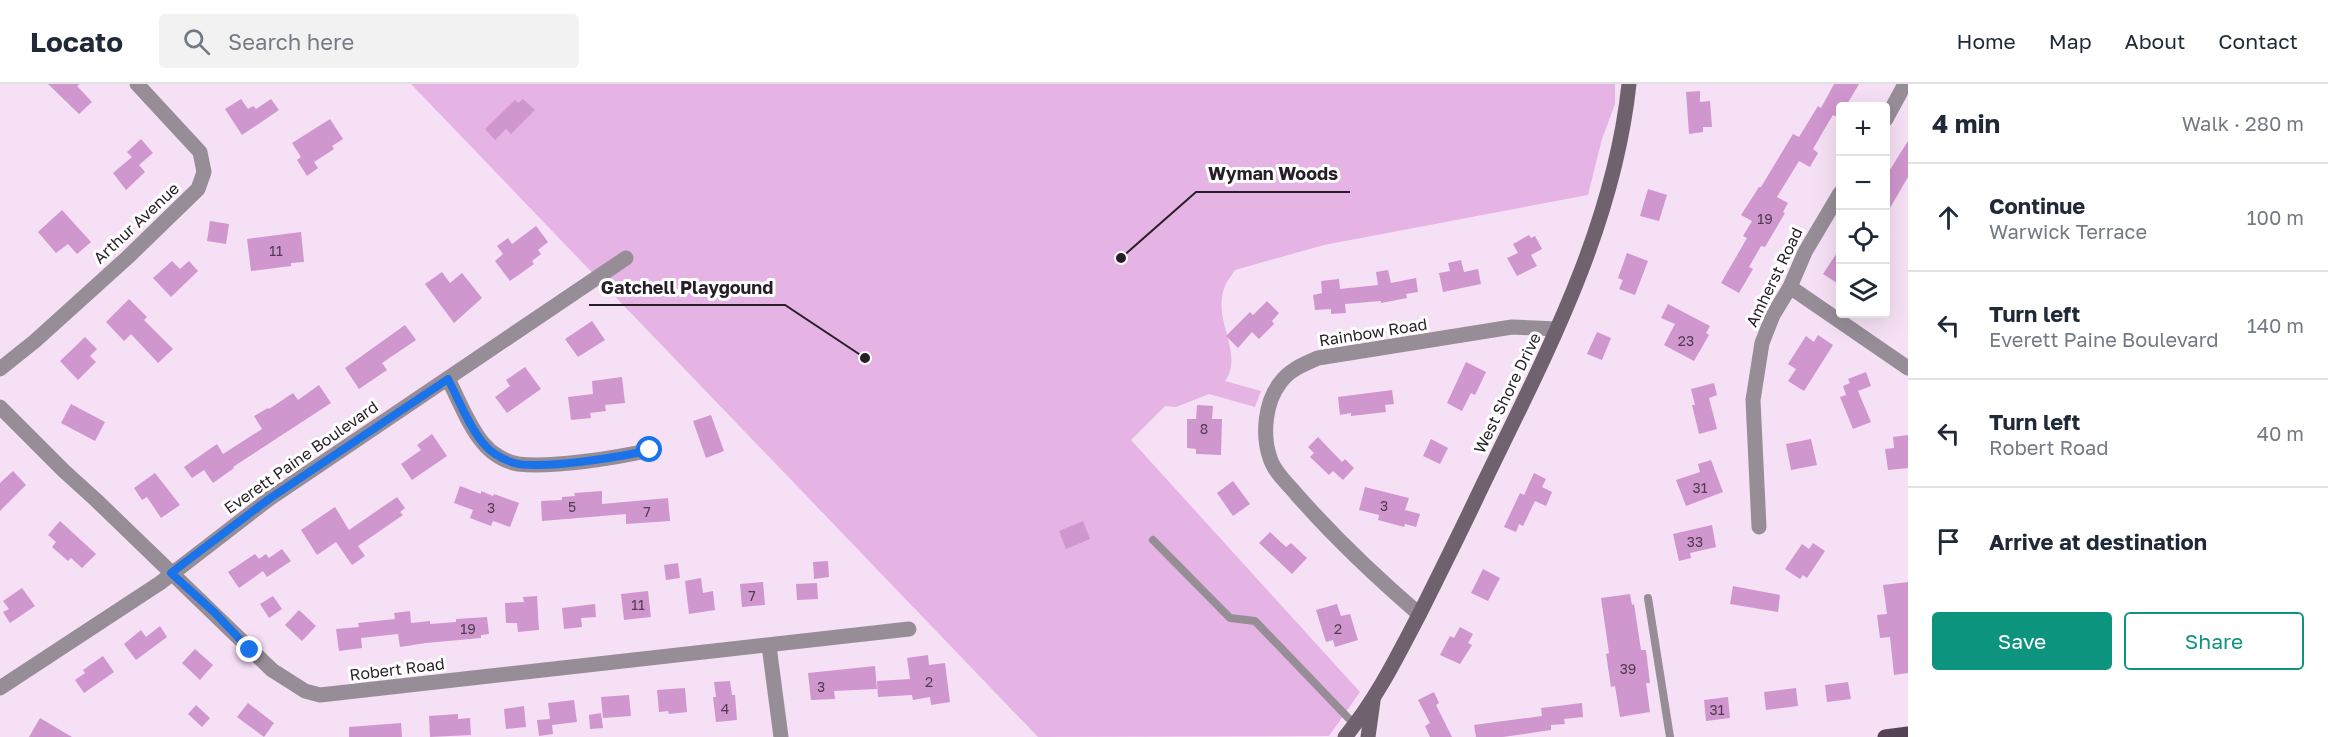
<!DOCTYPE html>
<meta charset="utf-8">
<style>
:root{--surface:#fff;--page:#f2f2f3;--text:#1f2937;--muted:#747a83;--line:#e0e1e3;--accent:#0d947f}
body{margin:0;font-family:"Golos Text",sans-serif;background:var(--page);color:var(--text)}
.controls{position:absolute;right:18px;top:18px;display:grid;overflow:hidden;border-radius:6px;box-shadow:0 6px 24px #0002}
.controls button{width:54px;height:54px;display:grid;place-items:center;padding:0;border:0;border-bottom:2px solid var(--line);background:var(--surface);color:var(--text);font:30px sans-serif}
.stop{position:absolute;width:18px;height:18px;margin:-14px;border:4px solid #1a73e8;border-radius:50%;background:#fff}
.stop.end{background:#1a73e8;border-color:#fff;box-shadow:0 2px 6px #0008}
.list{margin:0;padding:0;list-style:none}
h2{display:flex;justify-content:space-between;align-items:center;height:78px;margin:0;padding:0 24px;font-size:26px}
h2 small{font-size:20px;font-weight:400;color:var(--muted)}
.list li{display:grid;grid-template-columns:39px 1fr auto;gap:18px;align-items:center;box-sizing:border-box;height:108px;padding:0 24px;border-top:2px solid var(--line)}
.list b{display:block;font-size:22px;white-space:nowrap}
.list p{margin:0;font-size:20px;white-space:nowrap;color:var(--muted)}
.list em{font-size:20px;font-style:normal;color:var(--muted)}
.actions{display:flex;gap:12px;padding:18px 24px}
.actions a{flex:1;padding:14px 0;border:2px solid var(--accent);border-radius:6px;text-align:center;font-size:21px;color:var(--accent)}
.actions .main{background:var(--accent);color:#fff}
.icon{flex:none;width:33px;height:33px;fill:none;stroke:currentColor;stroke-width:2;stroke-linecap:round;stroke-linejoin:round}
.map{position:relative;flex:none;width:1908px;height:653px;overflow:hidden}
header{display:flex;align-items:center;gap:36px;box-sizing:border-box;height:84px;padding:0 30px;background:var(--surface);border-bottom:2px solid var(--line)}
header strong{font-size:28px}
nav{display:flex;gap:33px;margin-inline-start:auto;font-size:21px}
.search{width:420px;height:54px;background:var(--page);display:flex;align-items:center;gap:15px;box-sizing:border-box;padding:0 21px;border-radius:6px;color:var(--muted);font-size:22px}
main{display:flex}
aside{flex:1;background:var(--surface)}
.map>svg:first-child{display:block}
</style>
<header>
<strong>Locato</strong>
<div class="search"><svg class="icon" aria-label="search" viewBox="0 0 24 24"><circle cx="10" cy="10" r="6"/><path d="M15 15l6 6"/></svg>Search here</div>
<nav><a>Home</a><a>Map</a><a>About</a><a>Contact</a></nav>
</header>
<main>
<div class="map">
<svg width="1908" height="653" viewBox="0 0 1908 653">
<rect width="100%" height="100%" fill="#f6e0f5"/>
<!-- green -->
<path fill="#e6b4e4" d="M411,0H1615V20L1602,55L1588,111L1324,161L1235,186C1232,191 1227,197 1225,202C1211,236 1245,270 1225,297L1261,307L1255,323L1209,310L1176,323L1165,322L1131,356L1360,608L1329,652L1038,653Z"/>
<!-- building -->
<g fill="#d096ce">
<polygon points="48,0 80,0 77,2 92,18 79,30"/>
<polygon points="1834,0 1859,0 1846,22 1840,22 1840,35 1833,31 1828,39 1813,65 1818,69 1810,83 1799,77 1777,113 1788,119 1783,128 1785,129 1765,163 1761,162 1749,183 1753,185 1739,209 1721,199 1747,154 1743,152 1752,137 1741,131 1759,103 1761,103 1793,50 1799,53 1818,22 1821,24"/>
<polygon points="1700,7 1700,18 1710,17 1712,43 1703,43 1703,48 1689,50 1686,8"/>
<polygon points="241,15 248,25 253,22 256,25 271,15 279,26 242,51 225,25"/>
<polygon points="523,15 535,26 511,50 506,45 495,56 485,45 515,16 518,19"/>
<polygon points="330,35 343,55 332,62 334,65 314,78 318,84 307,92 297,76 301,73 292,59"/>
<polygon points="141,55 153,69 139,81 145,88 126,106 113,89 132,73 127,68"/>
<polygon points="1908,57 1908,93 1886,131 1886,92"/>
<polygon points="1648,105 1667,111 1659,137 1640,132"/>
<polygon points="62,126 91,158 77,170 68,160 56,169 38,148"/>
<polygon points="210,137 229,140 226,160 207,157"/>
<polygon points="536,142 548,158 538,166 541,170 532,177 534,180 510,197 495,177 503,170 497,162 508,154 512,160"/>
<polygon points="301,148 304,178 291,179 291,182 251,187 247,155"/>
<polygon points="1529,151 1531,154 1535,152 1542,165 1531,171 1537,182 1517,192 1507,174 1518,169 1513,160"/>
<polygon points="1840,164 1840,201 1823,190"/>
<polygon points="1627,169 1648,177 1635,211 1619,205 1623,196 1618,194"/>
<polygon points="1461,176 1464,188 1478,185 1481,200 1443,208 1439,189 1450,187 1448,179"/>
<polygon points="172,177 180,185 189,177 198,187 171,213 153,194"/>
<polygon points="1388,186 1391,199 1416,194 1418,208 1406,210 1407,214 1381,219 1381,217 1345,220 1346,229 1331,230 1331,225 1315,226 1313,211 1322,209 1321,197 1339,195 1340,205 1378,201 1376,188"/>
<polygon points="442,188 450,199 462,189 482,214 454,239 425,200"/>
<polygon points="129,215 147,233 144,236 173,265 158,279 131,250 124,257 106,238"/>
<polygon points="1267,217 1279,229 1272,237 1274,240 1259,255 1252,248 1238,264 1226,252 1250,228 1253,231"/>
<polygon points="1668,220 1710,242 1706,249 1709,251 1694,277 1664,261 1675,240 1661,234"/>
<polygon points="592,237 605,256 578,273 565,255"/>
<polygon points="405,241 416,256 382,279 387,286 359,305 345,284"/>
<polygon points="1597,248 1611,254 1602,276 1587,270"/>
<polygon points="1818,251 1833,261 1804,307 1788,297 1796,285 1788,280 1806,252 1814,258"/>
<polygon points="85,253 97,265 90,272 96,278 78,296 60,277"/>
<polygon points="1466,278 1486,288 1475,311 1471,309 1462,327 1447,319"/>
<polygon points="525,283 541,305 507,329 495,313 510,302 506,296"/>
<polygon points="1866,288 1871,302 1858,307 1871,338 1853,345 1840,313 1846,311 1843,302 1850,299 1848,295"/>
<polygon points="622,293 625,319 605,321 606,327 590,329 591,334 571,336 568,313 593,310 592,297"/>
<polygon points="1714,299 1717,311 1709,314 1717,345 1699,350 1692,321 1695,321 1691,305"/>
<polygon points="319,301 331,319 233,383 234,384 213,399 204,386 192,394 184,383 217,360 223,370 262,345 254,332 268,324 269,325 293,309 298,316"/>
<polygon points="1392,306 1394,320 1385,321 1386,328 1351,332 1351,329 1340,331 1338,313"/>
<polygon points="71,320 105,338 95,357 61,339"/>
<polygon points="1197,321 1213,322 1212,335 1222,335 1221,371 1196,370 1196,365 1187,364 1187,335 1196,335"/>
<polygon points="711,331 724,367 706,374 693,337"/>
<polygon points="432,350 447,372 412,396 401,380 421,366 417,361"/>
<polygon points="1908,351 1908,384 1888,386 1885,365 1894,364 1893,353"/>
<polygon points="1318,353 1342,378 1345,375 1354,384 1343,396 1333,387 1329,391 1310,373 1314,369 1308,363"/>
<polygon points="1431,355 1448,364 1440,380 1423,372"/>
<polygon points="1811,355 1817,381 1791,386 1786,360"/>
<polygon points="1711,376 1723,408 1686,422 1676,396 1700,388 1698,380"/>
<polygon points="13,387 26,401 0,427 0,399"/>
<polygon points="155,389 180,421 161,434 147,413 142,416 134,404"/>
<polygon points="1534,389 1546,395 1542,403 1552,408 1546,422 1535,417 1523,442 1519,440 1516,448 1504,443 1520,409 1524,411"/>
<polygon points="1233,397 1250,420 1233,432 1217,409"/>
<polygon points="460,402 481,410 481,407 493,412 494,410 519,419 510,443 493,437 491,442 470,434 473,426 454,419"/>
<polygon points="1365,403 1409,414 1405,426 1420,430 1416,443 1405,440 1404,443 1378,436 1379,431 1359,426"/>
<polygon points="602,407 602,420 668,414 670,437 626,440 626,430 542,437 541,417 562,416 562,413 575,412 574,409"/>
<polygon points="397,413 405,424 400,428 403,431 358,462 365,472 352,481 336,458 317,471 301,446 335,423 349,446"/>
<polygon points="60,437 96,470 82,484 71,474 68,477 52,463 56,458 48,451"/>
<polygon points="1083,437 1090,455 1066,465 1059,447"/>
<polygon points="1712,441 1716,463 1690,469 1691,474 1679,477 1673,450"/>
<polygon points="1270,448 1286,463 1291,459 1307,474 1292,490 1259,459"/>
<polygon points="1813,459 1825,467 1807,494 1803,491 1800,495 1785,485 1802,460 1809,465"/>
<polygon points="282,465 291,477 267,493 263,487 239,504 228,488 255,470 259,475 266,470 269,474"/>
<polygon points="828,477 829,493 814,495 813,478"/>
<polygon points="678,479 680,494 666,496 664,481"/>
<polygon points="1483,485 1500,494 1488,517 1471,509"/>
<polygon points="701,494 703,509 713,507 715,526 689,530 685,497"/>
<polygon points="763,498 765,521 742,523 740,500"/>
<polygon points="1908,498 1908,589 1894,591 1890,553 1880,554 1877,531 1887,530 1883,501"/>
<polygon points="817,499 818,515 797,516 796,500"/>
<polygon points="1733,502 1780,511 1778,528 1730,520"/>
<polygon points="22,504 35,522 10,539 3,528 9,525 3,517"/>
<polygon points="648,507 651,533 624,536 621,510"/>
<polygon points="1630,510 1632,521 1634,520 1641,566 1646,566 1650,599 1646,599 1650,628 1620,633 1615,602 1611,603 1606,570 1609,569 1601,514"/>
<polygon points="273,512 282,525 269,534 260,520"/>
<polygon points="537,512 539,546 518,548 517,539 506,539 505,519 524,518 523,513"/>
<polygon points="595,520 596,533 581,534 582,543 564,545 562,524"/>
<polygon points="1337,520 1341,532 1350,530 1358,556 1335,563 1333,556 1326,558 1316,526"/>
<polygon points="299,526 316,542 302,557 285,541"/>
<polygon points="410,527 411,539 430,537 430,540 456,538 456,535 487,533 489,550 481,551 481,554 426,559 400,563 398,550 361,554 362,564 339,567 336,545 359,543 358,539 395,535 394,529"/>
<polygon points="160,542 167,553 136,576 124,560 141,546 146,553"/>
<polygon points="1460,543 1473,550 1468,559 1472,561 1460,580 1440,571 1450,552 1454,554"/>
<polygon points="195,565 213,581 200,596 182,579"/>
<polygon points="928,571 929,581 945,579 950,618 931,621 930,613 913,616 912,611 878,613 877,597 910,595 907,574"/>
<polygon points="103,572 114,588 84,609 75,596 85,589 83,586"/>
<polygon points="875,582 877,605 834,607 835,615 811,616 808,589"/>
<polygon points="730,597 732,611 735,611 737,636 716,638 713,613 716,613 714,598"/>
<polygon points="1848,598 1851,615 1827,618 1825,601"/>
<polygon points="685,604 687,628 669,630 668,627 659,628 657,606"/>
<polygon points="1796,604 1798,622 1766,626 1764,608"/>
<polygon points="1434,608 1439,619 1436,621 1452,653 1430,653 1425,642 1430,639 1418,616"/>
<polygon points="629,611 631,632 603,634 601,613"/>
<polygon points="1728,613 1730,634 1706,637 1704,616"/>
<polygon points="574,616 577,638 552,641 553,650 539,652 537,636 550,635 548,619"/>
<polygon points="248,619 274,639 264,653 237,633"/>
<polygon points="1582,619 1583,633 1564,635 1565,640 1551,641 1551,646 1503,653 1476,653 1474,641 1542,632 1541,624"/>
<polygon points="196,621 210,634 202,643 188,630"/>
<polygon points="524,622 526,643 506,645 504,625"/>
<polygon points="601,629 603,644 590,645 589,631"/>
<polygon points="458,630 458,635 470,634 471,651 430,653 429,632"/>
<polygon points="40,634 72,653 29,653"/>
<polygon points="401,639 402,653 349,653 349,643"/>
</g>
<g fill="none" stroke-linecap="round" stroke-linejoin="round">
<!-- service -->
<g stroke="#968d96" stroke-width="8">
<polyline points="1153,456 1230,534 1255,537 1355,641"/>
<polyline points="1648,514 1670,653"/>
</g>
<!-- minor -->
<g stroke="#968d96" stroke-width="15">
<polyline points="1886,35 1905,0"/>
<polyline points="1790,203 1908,284"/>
<polyline points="0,285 35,257 128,173 198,105 204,88 200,68 137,0"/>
<path d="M448,295C459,316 468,341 483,359C491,369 505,378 518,380C552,384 616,374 650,366"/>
<polyline points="0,323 64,387 96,416 272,586 305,607 320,611 909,545"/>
<polyline points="1759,443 1753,316 1762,259 1773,231 1790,203 1805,168 1840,109"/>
<path d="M1419,530C1376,493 1335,454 1297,411C1288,400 1274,388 1270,374C1262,351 1265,318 1280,299C1289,286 1304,280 1318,274L1512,243L1557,245"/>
<polyline points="769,562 781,653"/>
<polyline points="0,604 160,499 269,415 626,174"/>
</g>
<!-- secondary -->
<g stroke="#6f626e" stroke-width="15">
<path d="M1345,653C1377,614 1397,573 1420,529C1439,491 1458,453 1476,415C1540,281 1613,150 1629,0"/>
<polyline points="1368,653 1373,617"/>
</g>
<!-- primary -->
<polyline stroke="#544453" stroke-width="15" points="1885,653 1908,650"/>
</g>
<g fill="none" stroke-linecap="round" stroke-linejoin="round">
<!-- route -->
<path stroke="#1a73e8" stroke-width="8" d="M250,566L214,528L171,489L269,415L448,295C459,316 468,341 483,359C491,369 502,375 514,379C541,386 621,373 650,366"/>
</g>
<g text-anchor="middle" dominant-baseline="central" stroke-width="6" stroke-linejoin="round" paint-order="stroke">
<!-- number labels -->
<g font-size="14" fill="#513d51">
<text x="1765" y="134">19</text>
<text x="276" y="166">11</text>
<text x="1686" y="256">23</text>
<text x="1204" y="344">8</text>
<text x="1700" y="403">31</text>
<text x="1384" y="421">3</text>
<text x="572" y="422">5</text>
<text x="491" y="423">3</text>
<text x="647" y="427">7</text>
<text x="1695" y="457">33</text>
<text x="752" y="511">7</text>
<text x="638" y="520">11</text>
<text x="468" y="544">19</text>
<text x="1338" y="544">2</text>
<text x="1628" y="584">39</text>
<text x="929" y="597">2</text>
<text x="821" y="602">3</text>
<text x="725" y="624">4</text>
<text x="1717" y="625">31</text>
</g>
<!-- street labels -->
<g font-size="16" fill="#271f27" stroke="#fff">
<text transform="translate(136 139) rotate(-43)">Arthur Avenue</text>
<text transform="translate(1774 193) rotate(-64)">Amherst Road</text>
<text transform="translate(1373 248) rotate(-9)">Rainbow Road</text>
<text transform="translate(1507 309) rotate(-64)">West Shore Drive</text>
<text transform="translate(301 373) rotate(-35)">Everett Paine Boulevard</text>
<text transform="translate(397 585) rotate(-7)">Robert Road</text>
</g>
</g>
<!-- callouts -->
<path fill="none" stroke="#271f27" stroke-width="2" d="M1121 174L1196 108H1350M865 274L785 221H589"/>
<g fill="#271f27" stroke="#fff" stroke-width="2">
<circle cx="1121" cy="174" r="6"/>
<circle cx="865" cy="274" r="6"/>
</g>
<g font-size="18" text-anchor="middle" font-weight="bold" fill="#271f27" stroke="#fff" stroke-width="6" stroke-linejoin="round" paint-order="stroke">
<text x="1273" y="96">Wyman Woods</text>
<text x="687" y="210">Gatchell Playgound</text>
</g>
</svg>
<div class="controls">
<button>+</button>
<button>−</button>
<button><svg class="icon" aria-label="locate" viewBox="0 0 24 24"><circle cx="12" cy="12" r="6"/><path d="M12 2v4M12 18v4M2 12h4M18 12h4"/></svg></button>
<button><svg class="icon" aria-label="layers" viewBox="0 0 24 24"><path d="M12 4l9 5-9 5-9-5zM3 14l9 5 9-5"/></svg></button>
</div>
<div class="stop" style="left:650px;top:366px"></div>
<div class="stop end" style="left:250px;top:566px"></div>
</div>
<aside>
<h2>4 min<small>Walk · 280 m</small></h2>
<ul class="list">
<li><svg class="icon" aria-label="ahead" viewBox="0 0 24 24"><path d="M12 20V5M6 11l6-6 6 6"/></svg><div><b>Continue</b><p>Warwick Terrace</p></div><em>100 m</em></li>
<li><svg class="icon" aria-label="left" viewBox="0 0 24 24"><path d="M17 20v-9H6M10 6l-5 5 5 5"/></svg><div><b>Turn left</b><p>Everett Paine Boulevard</p></div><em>140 m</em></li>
<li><svg class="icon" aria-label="left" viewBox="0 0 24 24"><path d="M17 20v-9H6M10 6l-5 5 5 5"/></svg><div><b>Turn left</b><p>Robert Road</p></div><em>40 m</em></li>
<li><svg class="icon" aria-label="arrive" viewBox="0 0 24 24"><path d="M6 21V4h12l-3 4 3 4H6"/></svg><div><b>Arrive at destination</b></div></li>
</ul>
<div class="actions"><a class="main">Save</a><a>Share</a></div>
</aside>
</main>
